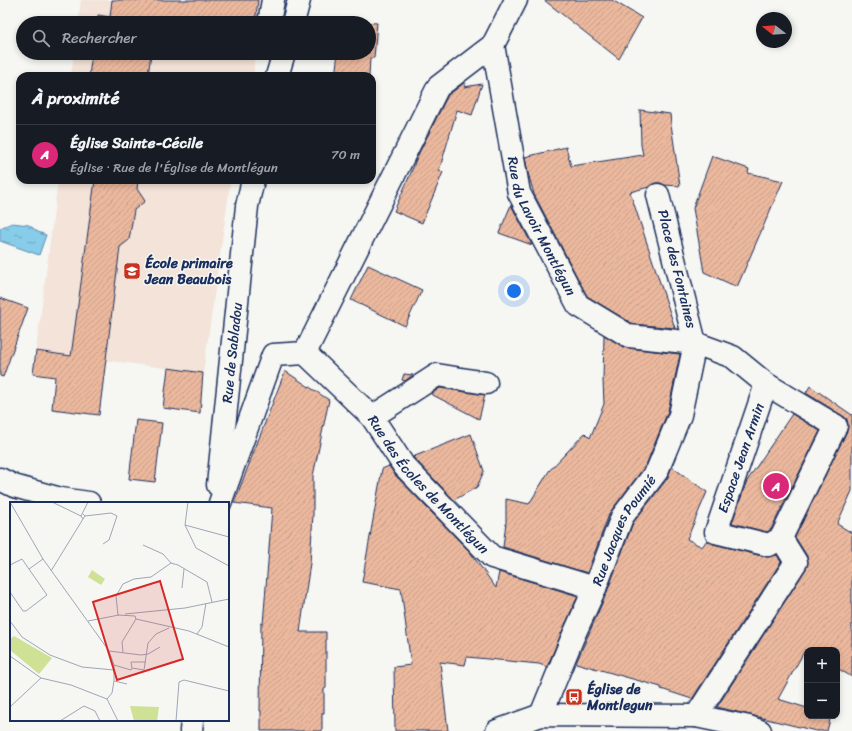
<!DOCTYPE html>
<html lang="fr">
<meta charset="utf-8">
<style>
:root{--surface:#171b24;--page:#242831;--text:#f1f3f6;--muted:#9ea1a6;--line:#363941;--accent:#db2777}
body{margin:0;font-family:Sriracha,sans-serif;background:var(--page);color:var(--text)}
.controls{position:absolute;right:12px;bottom:12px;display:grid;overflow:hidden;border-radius:8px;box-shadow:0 2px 6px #0003}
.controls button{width:36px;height:36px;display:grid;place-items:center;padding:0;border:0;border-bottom:1px solid var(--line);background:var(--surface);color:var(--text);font:20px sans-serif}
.compass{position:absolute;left:756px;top:12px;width:36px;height:36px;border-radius:50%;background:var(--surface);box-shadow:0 2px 6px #0003;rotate:287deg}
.you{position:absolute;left:514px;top:291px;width:14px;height:14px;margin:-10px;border:3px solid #fff;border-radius:50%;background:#1a73e8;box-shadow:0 0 0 6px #1a73e833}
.badge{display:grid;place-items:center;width:26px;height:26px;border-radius:50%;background:var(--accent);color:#fff;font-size:13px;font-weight:700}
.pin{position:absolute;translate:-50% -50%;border:2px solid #fff;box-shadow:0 1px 4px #0006}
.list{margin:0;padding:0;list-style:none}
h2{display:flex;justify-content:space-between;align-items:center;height:52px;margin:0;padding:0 16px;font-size:17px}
h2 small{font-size:13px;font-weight:400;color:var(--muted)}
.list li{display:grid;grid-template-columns:26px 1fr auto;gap:12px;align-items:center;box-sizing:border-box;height:60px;padding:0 16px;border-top:1px solid var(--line)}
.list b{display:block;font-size:15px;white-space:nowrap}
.list p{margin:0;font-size:13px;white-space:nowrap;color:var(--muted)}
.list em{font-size:13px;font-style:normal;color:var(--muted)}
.icon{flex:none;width:22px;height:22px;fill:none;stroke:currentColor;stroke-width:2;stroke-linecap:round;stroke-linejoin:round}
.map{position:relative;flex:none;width:852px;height:731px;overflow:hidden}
.search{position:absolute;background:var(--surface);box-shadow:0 2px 6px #0003;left:16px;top:16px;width:360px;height:44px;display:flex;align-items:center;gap:10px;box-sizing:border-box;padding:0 14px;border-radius:22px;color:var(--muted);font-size:15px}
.panel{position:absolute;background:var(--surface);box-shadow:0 2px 6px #0003;left:16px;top:72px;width:360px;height:112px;border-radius:12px}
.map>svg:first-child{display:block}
</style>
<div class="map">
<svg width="852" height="731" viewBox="0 0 852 731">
<defs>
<pattern id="water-ripples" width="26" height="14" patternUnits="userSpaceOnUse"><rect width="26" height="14" fill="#87cce8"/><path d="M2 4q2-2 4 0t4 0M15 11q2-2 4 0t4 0" fill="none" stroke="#6ea6bf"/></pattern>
<pattern id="building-hatch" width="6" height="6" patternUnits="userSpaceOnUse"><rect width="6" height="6" fill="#ebb89d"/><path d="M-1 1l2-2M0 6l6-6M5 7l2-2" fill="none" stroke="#c99e8a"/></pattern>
</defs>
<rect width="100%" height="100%" fill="#f6f6f2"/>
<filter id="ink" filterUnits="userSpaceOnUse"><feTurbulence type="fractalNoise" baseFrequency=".025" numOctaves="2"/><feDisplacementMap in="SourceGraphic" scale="8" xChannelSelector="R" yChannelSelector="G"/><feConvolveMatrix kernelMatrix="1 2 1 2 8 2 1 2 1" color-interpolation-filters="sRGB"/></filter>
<g filter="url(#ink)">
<!-- built -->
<g fill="#f3e3d8">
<polygon points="81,0 265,0 262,23 78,23"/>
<polygon points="74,53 254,53 254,72 253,76 71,76"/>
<polygon points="58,180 231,180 229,192 203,373 36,351"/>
</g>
<!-- water -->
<polygon fill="url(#water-ripples)" stroke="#5c8db1" points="12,223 29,225 38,232 46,235 39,255 0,241 0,228"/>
<!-- building -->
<g fill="url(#building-hatch)" stroke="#1b2f5e">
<polygon points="112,0 258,0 255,23 97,23 98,15 110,17"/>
<polygon points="544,0 612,0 642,18 619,59"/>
<polygon points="343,21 377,23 374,58 370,58 369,76 335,76 338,53 369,53 369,23 343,23"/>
<polygon points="92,53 151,53 148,76 89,76"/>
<polygon points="464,83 466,83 464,87 482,84 472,115 457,110 439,171 443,172 422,223 394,211 410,175 417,157 448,95"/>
<polygon points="640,110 670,114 671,124 680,186 664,185 661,183 655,183 649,187 630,192 675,328 633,324 587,296 534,194 528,173 525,157 566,147 571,166 643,155 641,145"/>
<polygon points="712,156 749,169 748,173 783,181 737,287 704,272 693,208"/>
<polygon points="95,180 138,180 137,189 145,201 134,210 129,240 120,247 99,415 52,409 55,377 33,374 36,351 71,356"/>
<polygon points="511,205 532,245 499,233"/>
<polygon points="368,265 422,290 405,326 351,300"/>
<polygon points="0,298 28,308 3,377 0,376"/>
<polygon points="604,335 623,347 627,348 680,354 668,411 646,465 610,512 587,573 503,547 506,522 506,499 529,504 549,471 585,433 590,438 604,404 603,380"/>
<polygon points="168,368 203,373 200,413 163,408"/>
<polygon points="285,371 329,400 313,476 313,514 310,563 300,632 326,632 326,688 324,689 324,713 322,713 322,731 261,731 261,711 260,711 261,623 263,624 268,562 272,508 234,503"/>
<polygon points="404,374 413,375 405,381 402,380"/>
<polygon points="810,386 852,415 852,491 837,524 852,533 852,677 837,668 837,650 807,650 807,651 805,650 778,699 807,708 807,716 831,716 827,731 816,731 717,707 806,569 808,563 807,556 795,537 847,431 848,425 847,419 843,416 806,393"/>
<polygon points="440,388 485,395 479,419 431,394"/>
<polygon points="792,414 820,431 771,529 767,532 732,523 747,481"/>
<polygon points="136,420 162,423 155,482 129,479"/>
<polygon points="471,434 484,471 477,487 454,500 413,457 414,456 416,457 415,456"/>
<polygon points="389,466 395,475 470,552 496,588 499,572 578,596 561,634 547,667 539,664 467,657 465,665 440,662 448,731 395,731 394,667 411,665 401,589 362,582 382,469"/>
<polygon points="672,467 707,492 687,539 702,547 707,540 713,544 766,557 777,555 781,562 692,699 661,689 661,687 576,663 607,592 633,523 667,479"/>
</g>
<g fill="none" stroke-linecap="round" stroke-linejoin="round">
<defs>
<g id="minor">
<polyline points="269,23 273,0"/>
<polyline points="293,23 299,0"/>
<path id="s1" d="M493,45L519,193L578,305L629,336L695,343L733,357L766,384L836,426L781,538L796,562L696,716"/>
<polyline points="277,76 284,53"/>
<path id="s2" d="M305,353L372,417L404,466L492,557L595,588"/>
<polyline points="766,384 716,532 769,545 781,538"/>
<polyline points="372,417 437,375 486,383"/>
<polyline points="0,479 14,486 61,499 89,503"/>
<path id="s3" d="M218,485L247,206L253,180"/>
<polyline points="220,503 273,355 305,353 438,87 493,45 516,0"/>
<path id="s4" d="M541,715L572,639L595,588L622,517L657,471L680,415L695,343L658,195"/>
<polyline points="191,731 192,720"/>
<polyline points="497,731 541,715 696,716 749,727 760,731"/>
</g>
</defs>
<!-- minor casing -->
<use href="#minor" stroke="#1b2f5e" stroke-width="25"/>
<!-- minor -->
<use href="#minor" stroke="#f6f6f2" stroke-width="22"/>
</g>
</g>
<!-- icons -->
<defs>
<symbol id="school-square" viewBox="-11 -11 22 22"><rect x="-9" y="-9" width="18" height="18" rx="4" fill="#c8321e" stroke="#f6f6f2"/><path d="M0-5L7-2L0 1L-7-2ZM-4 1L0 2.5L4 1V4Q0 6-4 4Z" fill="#fff"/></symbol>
<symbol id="bus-square" viewBox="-11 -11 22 22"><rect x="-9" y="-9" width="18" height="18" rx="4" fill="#c8321e" stroke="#f6f6f2"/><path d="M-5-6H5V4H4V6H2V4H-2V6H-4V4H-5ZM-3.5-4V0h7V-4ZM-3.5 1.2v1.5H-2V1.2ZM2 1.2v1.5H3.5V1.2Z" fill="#fff"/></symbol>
</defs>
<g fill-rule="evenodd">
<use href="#school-square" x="122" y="261" width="20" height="20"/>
<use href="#bus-square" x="564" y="687" width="20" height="20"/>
</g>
<g text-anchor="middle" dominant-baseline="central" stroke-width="3" stroke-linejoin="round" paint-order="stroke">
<!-- street labels -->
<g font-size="14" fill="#1b2f5e" stroke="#f6f6f2">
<text stroke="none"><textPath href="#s1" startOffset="189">Rue du Lavoir Montlégun</textPath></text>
<text transform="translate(677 269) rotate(76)">Place des Fontaines</text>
<text stroke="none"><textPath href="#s3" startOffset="133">Rue de Sabladou</textPath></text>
<text transform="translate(741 458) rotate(-71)">Espace Jean Armin</text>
<text stroke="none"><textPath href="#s2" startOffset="181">Rue des Écoles de Montlégun</textPath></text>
<text stroke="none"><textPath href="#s4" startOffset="203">Rue Jacques Poumié</textPath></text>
</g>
<!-- poi labels -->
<g font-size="14" font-weight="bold" fill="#1b2f5e" stroke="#f6f6f2" text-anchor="start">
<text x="145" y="263">École primaire<tspan x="145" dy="16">Jean Beaubois</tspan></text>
<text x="587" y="689">Église de<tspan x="587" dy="16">Montlegun</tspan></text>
</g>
</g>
<!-- overview -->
<g transform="translate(10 502)">
<rect width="219" height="219" fill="#f6f6f2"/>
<path d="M4,134L42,156L29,172L0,148V137Z" fill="#cfe195"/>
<path d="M82,68L95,77L91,83L78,75ZM120,204L149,205L147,219H124Z" fill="#cfe195"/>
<path fill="none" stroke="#9ea6b7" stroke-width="1" d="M0,0L33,57L99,149L104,163V179L102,191L97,197M42,0L71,14M178,0L175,23L186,46L219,64M73,12L75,14L73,17L71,14L78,0M75,14L101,11L107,14L99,38L93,42M175,23L219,35M133,43L153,52L161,61L168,63L197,80L202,100M161,61L141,75L124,77L113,82L106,94L108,113L125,114L126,117L179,129L219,145M0,63L12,57L37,93L16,109H13L0,90M19,67L33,57M41,69L73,17M172,86L174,67M115,112L175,106L219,97M0,119L12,135L40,153L72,165L104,168M78,119L109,113M187,132L192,125L196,101M99,149L131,153L138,152L150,145M113,150L112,140L126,117M0,154L31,176L61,183L97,197M104,163L121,168L122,166L134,168L138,141L146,132L159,126M122,166L121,160H136M104,179L117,182M97,197L108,219M0,205L31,176M50,219L74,204L85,209L90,219M166,219L169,180L174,178L219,189"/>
<path fill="#d62828" fill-opacity="0.15" stroke="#d62828" stroke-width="2" d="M150,79L173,157L107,178L83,100Z"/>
<rect width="219" height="219" fill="none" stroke="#1b2f5e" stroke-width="2"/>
</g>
</svg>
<div class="controls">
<button>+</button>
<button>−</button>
</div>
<svg class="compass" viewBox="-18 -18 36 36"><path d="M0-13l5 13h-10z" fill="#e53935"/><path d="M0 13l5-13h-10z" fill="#9ea1a6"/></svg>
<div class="you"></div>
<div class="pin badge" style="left:776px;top:486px">A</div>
<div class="search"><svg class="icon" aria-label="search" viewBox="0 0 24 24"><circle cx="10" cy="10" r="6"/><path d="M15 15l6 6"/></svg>Rechercher</div>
<section class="panel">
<h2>À proximité<small></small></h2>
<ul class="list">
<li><span class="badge">A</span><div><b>Église Sainte-Cécile</b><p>Église · Rue de l'Église de Montlégun</p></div><em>70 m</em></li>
</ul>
</section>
</div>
